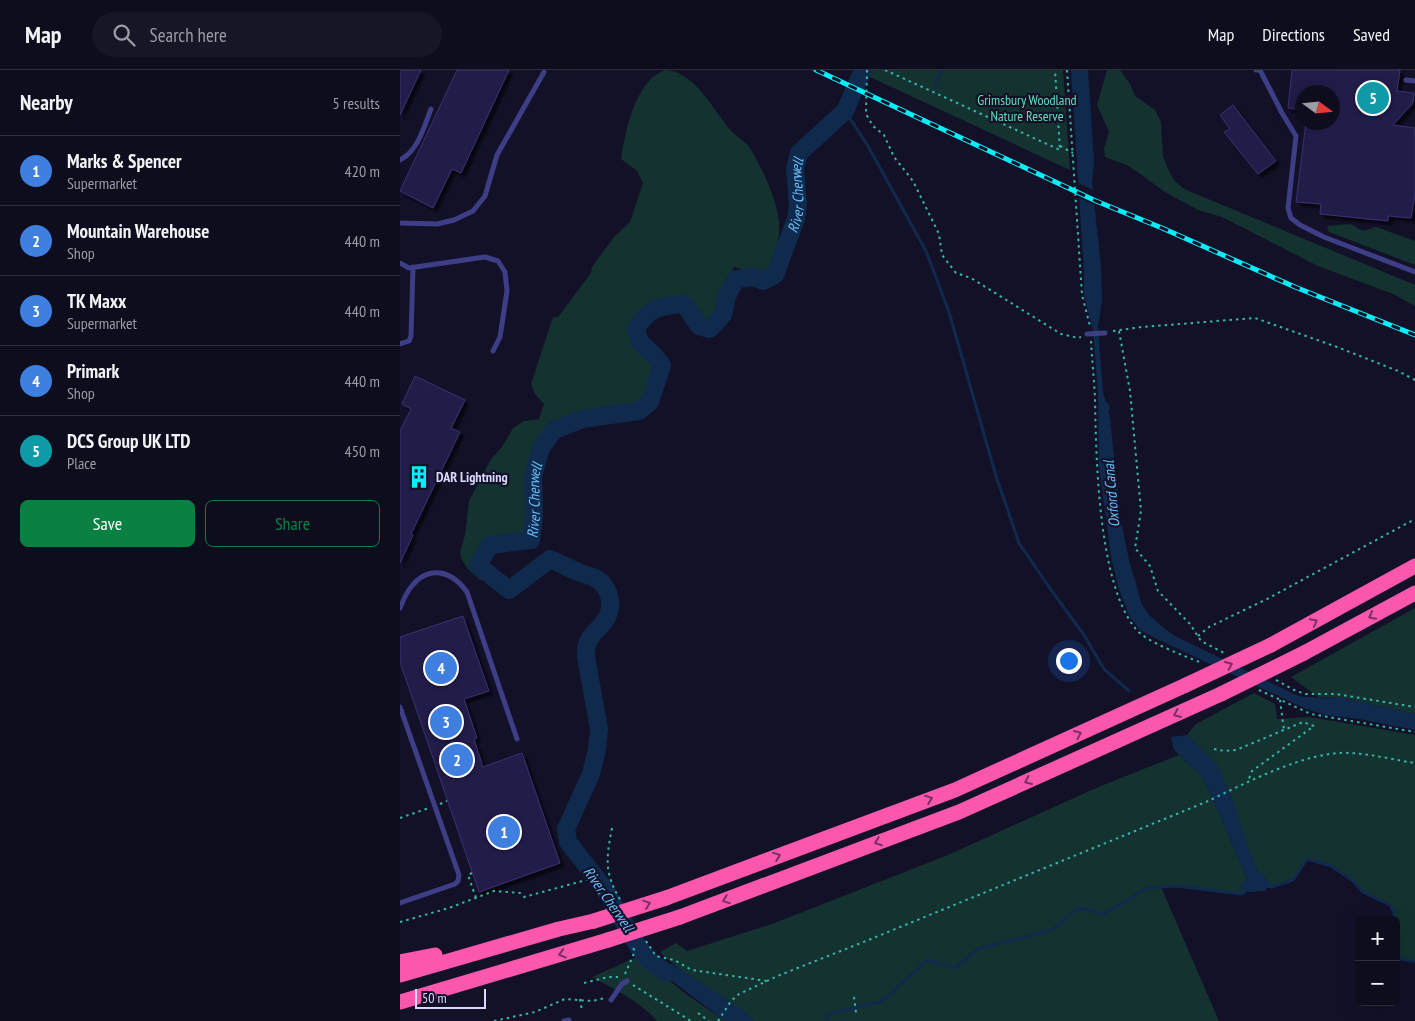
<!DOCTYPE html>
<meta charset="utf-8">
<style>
:root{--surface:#0e0d1e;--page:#171627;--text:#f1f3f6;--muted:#9b9ca4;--line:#2e2d3c;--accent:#0b8043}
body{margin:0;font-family:"PT Sans Narrow",sans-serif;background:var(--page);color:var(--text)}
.controls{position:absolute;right:15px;bottom:15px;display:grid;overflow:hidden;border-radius:8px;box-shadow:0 5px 20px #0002}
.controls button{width:45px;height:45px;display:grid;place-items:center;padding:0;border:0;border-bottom:1px solid var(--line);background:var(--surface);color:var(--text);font:25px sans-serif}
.compass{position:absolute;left:895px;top:15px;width:45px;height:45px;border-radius:50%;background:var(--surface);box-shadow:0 5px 20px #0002;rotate:105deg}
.scale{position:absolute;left:15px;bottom:12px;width:71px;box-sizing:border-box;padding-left:5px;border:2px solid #dbd8fe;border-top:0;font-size:14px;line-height:18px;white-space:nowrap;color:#dbd8fe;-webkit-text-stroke:4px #131128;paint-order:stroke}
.you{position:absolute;left:668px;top:590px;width:18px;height:18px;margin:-12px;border:4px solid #fff;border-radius:50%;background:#1a73e8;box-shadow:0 0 0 8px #1a73e833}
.badge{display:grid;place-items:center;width:32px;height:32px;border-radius:50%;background:var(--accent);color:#fff;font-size:16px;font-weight:700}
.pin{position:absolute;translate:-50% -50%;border:2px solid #fff;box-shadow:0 1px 5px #0006}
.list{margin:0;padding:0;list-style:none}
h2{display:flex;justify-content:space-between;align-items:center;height:65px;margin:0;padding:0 20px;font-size:21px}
h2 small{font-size:16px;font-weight:400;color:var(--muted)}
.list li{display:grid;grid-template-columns:32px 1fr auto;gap:15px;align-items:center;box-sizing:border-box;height:70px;padding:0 20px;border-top:1px solid var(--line)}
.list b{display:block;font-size:19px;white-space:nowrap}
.list p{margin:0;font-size:16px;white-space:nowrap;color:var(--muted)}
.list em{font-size:16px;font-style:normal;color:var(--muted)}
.actions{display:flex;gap:10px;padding:15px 20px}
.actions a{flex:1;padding:11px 0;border:1px solid var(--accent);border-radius:8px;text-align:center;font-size:18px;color:var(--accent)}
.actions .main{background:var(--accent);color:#fff}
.icon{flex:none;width:28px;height:28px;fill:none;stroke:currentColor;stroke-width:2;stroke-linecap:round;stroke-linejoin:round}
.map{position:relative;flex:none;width:1015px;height:951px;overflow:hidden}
header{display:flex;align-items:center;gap:30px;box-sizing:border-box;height:70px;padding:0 25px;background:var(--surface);border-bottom:1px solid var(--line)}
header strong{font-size:24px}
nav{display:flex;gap:28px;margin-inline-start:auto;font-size:18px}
.search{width:350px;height:45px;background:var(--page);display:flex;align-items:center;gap:12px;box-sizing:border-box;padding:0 18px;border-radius:28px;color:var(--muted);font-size:19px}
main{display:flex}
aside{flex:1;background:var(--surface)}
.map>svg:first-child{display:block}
</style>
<header>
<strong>Map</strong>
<div class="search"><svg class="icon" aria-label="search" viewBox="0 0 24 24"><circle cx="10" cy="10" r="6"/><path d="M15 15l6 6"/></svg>Search here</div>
<nav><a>Map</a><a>Directions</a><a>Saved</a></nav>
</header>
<main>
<aside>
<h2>Nearby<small>5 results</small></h2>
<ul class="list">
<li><span class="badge" style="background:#3f7fe0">1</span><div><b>Marks &amp; Spencer</b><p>Supermarket</p></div><em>420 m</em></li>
<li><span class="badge" style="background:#3f7fe0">2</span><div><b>Mountain Warehouse</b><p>Shop</p></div><em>440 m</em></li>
<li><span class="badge" style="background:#3f7fe0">3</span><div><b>TK Maxx</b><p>Supermarket</p></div><em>440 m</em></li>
<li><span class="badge" style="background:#3f7fe0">4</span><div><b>Primark</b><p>Shop</p></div><em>440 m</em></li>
<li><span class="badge" style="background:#0f9aa8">5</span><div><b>DCS Group UK LTD</b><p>Place</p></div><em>450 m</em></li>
</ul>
<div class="actions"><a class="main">Save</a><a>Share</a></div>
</aside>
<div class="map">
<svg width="1015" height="951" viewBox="0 0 1015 951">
<defs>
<filter id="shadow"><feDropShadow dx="4" dy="4" stdDeviation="1" flood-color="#0009"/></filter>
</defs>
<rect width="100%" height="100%" fill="#131128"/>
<!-- green -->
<g fill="#14322f">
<path d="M264,0C295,0 314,42 332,62C337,67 345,71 349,77C361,95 377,130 379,151C381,170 374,186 368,203L351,202L334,197L322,226L319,244L314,249L301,252L297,246L292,230C276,227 231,238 233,261C235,274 248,286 257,296C256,311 244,328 232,338C214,337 196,337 179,342C174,344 170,347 166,350C147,363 133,379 130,402C126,423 130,441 123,462L90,469L78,476L76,497L88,510H80L68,499L62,490L60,482L65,465L69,431L91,389L102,377L113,358L124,351L139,349L144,334L135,324L131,314L153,247H158L191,203L192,197L214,167L230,152L243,113L237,101L221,89C225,63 232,28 251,9C254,5 260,3 264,0Z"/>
<polygon points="468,0 663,0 670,100 470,7"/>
<polygon points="707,0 720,0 730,14 735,26 755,40 761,52 763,86 768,99 774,110 784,119 1015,215 1015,236 993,224 918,196 822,147 798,140 765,122 729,96 705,87 704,78 709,62 697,35"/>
<polygon points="950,154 963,161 976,157 1015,171 1015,195 929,162 927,156"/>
<polygon points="1015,538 1015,644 943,628 918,627 891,607"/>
<polygon points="854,623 875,634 877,649 910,647 1015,665 1015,891 1001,889 996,885 996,850 994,850 994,842 990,835 963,822 952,810 931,796 907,789 893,810 872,817 868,817 870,813 858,801 800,679 787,665 796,654"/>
<path d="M779,685L802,706L820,745L847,809L840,816L847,821L842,824L776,816L761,817L819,951H354C325,924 288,910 260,882L276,873L287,881L372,854L548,785L696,718Z"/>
<path d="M239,886L286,924L325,951H257C241,932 214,919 192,907Z"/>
</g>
<!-- water -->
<g fill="#102a4d">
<polygon points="671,0 688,0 694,92 692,113 701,197 702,231 698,257 703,323 706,332 709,334 710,339 708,341 710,348 720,446 729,490 742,535 749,545 766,560 777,567 896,625 904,627 943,628 1015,644 1015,660 959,649 925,645 904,638 753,567 740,560 729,545 719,519 711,487 699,396 698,323 693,260 684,225 684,203"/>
<polygon points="787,665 818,696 832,728 848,777 858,801 871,813 865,821 849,822 839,816 847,809 820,745 802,706 774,680 771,667"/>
<polygon points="239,886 272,894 285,902 341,939 354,951 325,951"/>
</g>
<!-- pier -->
<polygon fill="#131128" points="676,112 695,121 696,136 677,127"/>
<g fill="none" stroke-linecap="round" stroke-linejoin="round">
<!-- stream -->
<g stroke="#102a4d" stroke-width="3">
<polyline points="534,17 542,0"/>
<polyline points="445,41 468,76 526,181 549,242 596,406 619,473 654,524 684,565 704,599 729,621"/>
<polyline points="865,816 872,817 893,810 907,789 931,796 952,810 963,822 990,835 994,842 994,850"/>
<polyline points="996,885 1001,889 1015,891"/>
<polyline points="426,951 429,944 483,931 527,890 555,898 578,879 652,860 678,838 704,844 747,818 776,816 842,824 848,819"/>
</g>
<!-- river -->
<path stroke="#102a4d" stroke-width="18" id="s1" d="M267,903L251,892L239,878L204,818L168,772L166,759L191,704L197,679L199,659L186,587C185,567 193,566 204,552C216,536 210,515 193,507C188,505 183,504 178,502C169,498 159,493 150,489L109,520L78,495L90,475L131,470L134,447L133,406L141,378L154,360L182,349L239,341L250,332L262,295L253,284L240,272L236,259C249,237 260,236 284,234L299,256L310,259L323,245L327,226L336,209L354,207L363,211L375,205L396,149L398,135L395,99L399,83L445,41L463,0"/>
</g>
<!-- building -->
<g fill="#241d48" stroke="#3a3074" filter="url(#shadow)">
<polygon points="0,0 21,0 0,45"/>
<polygon points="57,0 109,0 61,103 52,99 33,138 0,121"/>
<polygon points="892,0 1000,0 997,21 1014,23 1013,33 993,55 1015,58 1015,125 1011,148 988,146 988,151 920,144 921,134 896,132 906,52 932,52 932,22 902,22 902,40 888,38"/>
<polygon points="833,35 876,91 858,104 824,62 830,59 820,45"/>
<polygon points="15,306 65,330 51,358 60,362 11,464 13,465 0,493 0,361 11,339 2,334"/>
<polygon points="63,546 89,621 64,629 77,668 74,669 83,697 122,683 160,793 79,822 0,592 0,567"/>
</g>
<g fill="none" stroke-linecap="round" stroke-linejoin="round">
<!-- path -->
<g stroke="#33b7a9" stroke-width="2" stroke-dasharray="2.5 4" stroke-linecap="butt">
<polyline points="467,0 466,44 473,56 484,65 494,87 513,111 539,164 542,185 556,203 571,208 661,264 678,268 681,267"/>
<polyline points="485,0 660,80 655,0"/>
<polyline points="667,0 682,225 690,256"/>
<polyline points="660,76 673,83"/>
<polyline points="713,261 742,257 855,248 937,277 998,301 1015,310"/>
<polyline points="719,261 730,321 741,441 735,478 750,496 758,521 790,554 801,571 826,584"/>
<path d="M691,271C692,290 694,309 695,328C696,387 698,512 735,558C745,572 785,586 802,593"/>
<polyline points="798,566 809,557 867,529 1015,449"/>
<polyline points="876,610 896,621 906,624 936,624 1015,637"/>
<polyline points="859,620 911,644 1015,662"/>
<polyline points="880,630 884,660"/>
<polyline points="814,679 825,681 836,680 903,652 914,656 852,701 848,711"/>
<polyline points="40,734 47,731"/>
<polyline points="0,748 29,738"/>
<path d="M212,758C206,789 204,803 221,831"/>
<polyline points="72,803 68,805 76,828"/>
<polyline points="0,852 49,838 94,821 120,823 124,827 190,809 206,834"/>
<polyline points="246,871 256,886 274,890 292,900 367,911"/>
<polyline points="225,904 235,881 231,875"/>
<polyline points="184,913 208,907 218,907"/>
<polyline points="233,915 291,951"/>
<polyline points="454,927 456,943"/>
<polyline points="180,929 182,941"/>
<polyline points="298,943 309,951"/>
<polyline points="94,951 135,942 165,929 192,931 205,928"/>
<path d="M318,951L331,931L339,924L380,905L466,871L806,732C844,714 908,680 950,683C972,684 994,690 1015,693"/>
</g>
<!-- lane -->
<g stroke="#3d3e86" stroke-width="5">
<polyline points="856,0 860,0 882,43 896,66 888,138 891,148 900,155 924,167 1015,202"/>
<polyline points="1006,10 1015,11"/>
<path d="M0,90C18,81 24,57 31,39"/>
<polyline points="0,153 37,154 54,150 73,141 85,126 97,85 144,2"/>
<polyline points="0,193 9,198 85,187 98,191 105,202 107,221 100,267 93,281"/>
<polyline points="0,274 9,271 11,266 13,197"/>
<path d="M0,538C3,531 6,523 11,517C29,494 52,501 67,522L117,669"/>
<polyline points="0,637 59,805 58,811 55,814 0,833"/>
<polyline points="211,930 222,914 227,911"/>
<polyline points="164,951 169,950"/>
</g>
<!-- highway -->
<g stroke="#fb57ad" stroke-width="15">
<polyline points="871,575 1015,496"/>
<polyline points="904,583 1015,523"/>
<polyline points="266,828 555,720 786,615"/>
<polyline points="280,847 559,742 821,624"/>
<polyline points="0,892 35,885"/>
<polyline points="0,905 159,859 194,851"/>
<polyline points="0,932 208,870"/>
</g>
<defs>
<polyline id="rail" points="416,0 696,131 762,158 895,217 1015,265"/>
</defs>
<!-- rail casing -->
<use href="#rail" stroke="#0aedf9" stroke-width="5"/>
<!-- rail -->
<use href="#rail" stroke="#131128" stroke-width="3" stroke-dasharray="9" stroke-linecap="butt"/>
<!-- lane-bridge -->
<polyline stroke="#3d3e86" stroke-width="5" points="687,264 705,263"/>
<!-- highway-bridge -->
<g stroke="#fb57ad" stroke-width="15">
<polyline points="786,615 871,575"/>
<polyline points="821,624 904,583"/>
<polyline points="194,851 266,828"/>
<polyline points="208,870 280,847"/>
</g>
</g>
<!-- one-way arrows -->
<defs><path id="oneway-chevron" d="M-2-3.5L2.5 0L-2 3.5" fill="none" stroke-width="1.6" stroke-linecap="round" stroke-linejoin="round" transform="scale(1.25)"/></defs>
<g stroke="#7b3064">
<use href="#oneway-chevron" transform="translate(972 546) rotate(152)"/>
<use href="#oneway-chevron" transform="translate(914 552) rotate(-28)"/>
<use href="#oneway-chevron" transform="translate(829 595) rotate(-25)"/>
<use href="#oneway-chevron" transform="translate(777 644) rotate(156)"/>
<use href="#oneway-chevron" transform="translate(678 664) rotate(-24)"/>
<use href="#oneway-chevron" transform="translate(628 711) rotate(156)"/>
<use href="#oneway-chevron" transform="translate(529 729) rotate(-21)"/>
<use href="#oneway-chevron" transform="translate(478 772) rotate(159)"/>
<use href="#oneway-chevron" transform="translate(377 786) rotate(-21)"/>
<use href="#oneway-chevron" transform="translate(326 830) rotate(159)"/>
<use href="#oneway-chevron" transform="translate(247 834) rotate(-18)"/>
<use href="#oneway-chevron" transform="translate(162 884) rotate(163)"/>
</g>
<!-- icons -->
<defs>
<symbol id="building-bare" viewBox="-9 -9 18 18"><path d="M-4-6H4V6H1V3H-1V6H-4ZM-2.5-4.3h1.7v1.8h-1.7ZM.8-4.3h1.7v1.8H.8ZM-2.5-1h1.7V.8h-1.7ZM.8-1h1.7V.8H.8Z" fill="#0aedf9" stroke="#131128" stroke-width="2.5" paint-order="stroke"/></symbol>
</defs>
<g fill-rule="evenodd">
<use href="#building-bare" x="3" y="391" width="32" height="32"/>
</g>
<g text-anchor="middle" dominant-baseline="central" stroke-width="4.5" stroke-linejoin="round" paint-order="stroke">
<!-- park labels -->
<g font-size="14" fill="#65ddb9" stroke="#131128">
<text x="627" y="30">Grimsbury Woodland<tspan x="627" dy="16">Nature Reserve</tspan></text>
</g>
<!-- poi labels -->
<g font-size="14" font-weight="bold" fill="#dbd8fe" stroke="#131128" text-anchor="start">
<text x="36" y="407">DAR Lightning</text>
</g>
<!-- water labels -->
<g font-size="15" font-style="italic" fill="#69bffb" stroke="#131128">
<text stroke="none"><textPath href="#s1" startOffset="1235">River Cherwell</textPath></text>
<text transform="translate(711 424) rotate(-95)">Oxford Canal</text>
<text stroke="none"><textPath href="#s1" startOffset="695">River Cherwell</textPath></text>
<text transform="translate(209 829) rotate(55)">River Cherwell</text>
</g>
</g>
</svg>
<div class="controls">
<button>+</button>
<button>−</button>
</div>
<svg class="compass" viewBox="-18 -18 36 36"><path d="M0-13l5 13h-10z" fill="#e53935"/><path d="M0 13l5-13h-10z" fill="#9b9ca4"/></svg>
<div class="scale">50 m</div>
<div class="you"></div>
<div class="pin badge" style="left:104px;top:762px;background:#3f7fe0">1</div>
<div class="pin badge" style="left:57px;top:690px;background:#3f7fe0">2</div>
<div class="pin badge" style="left:46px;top:652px;background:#3f7fe0">3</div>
<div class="pin badge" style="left:41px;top:598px;background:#3f7fe0">4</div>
<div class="pin badge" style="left:973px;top:28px;background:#0f9aa8">5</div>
</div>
</main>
